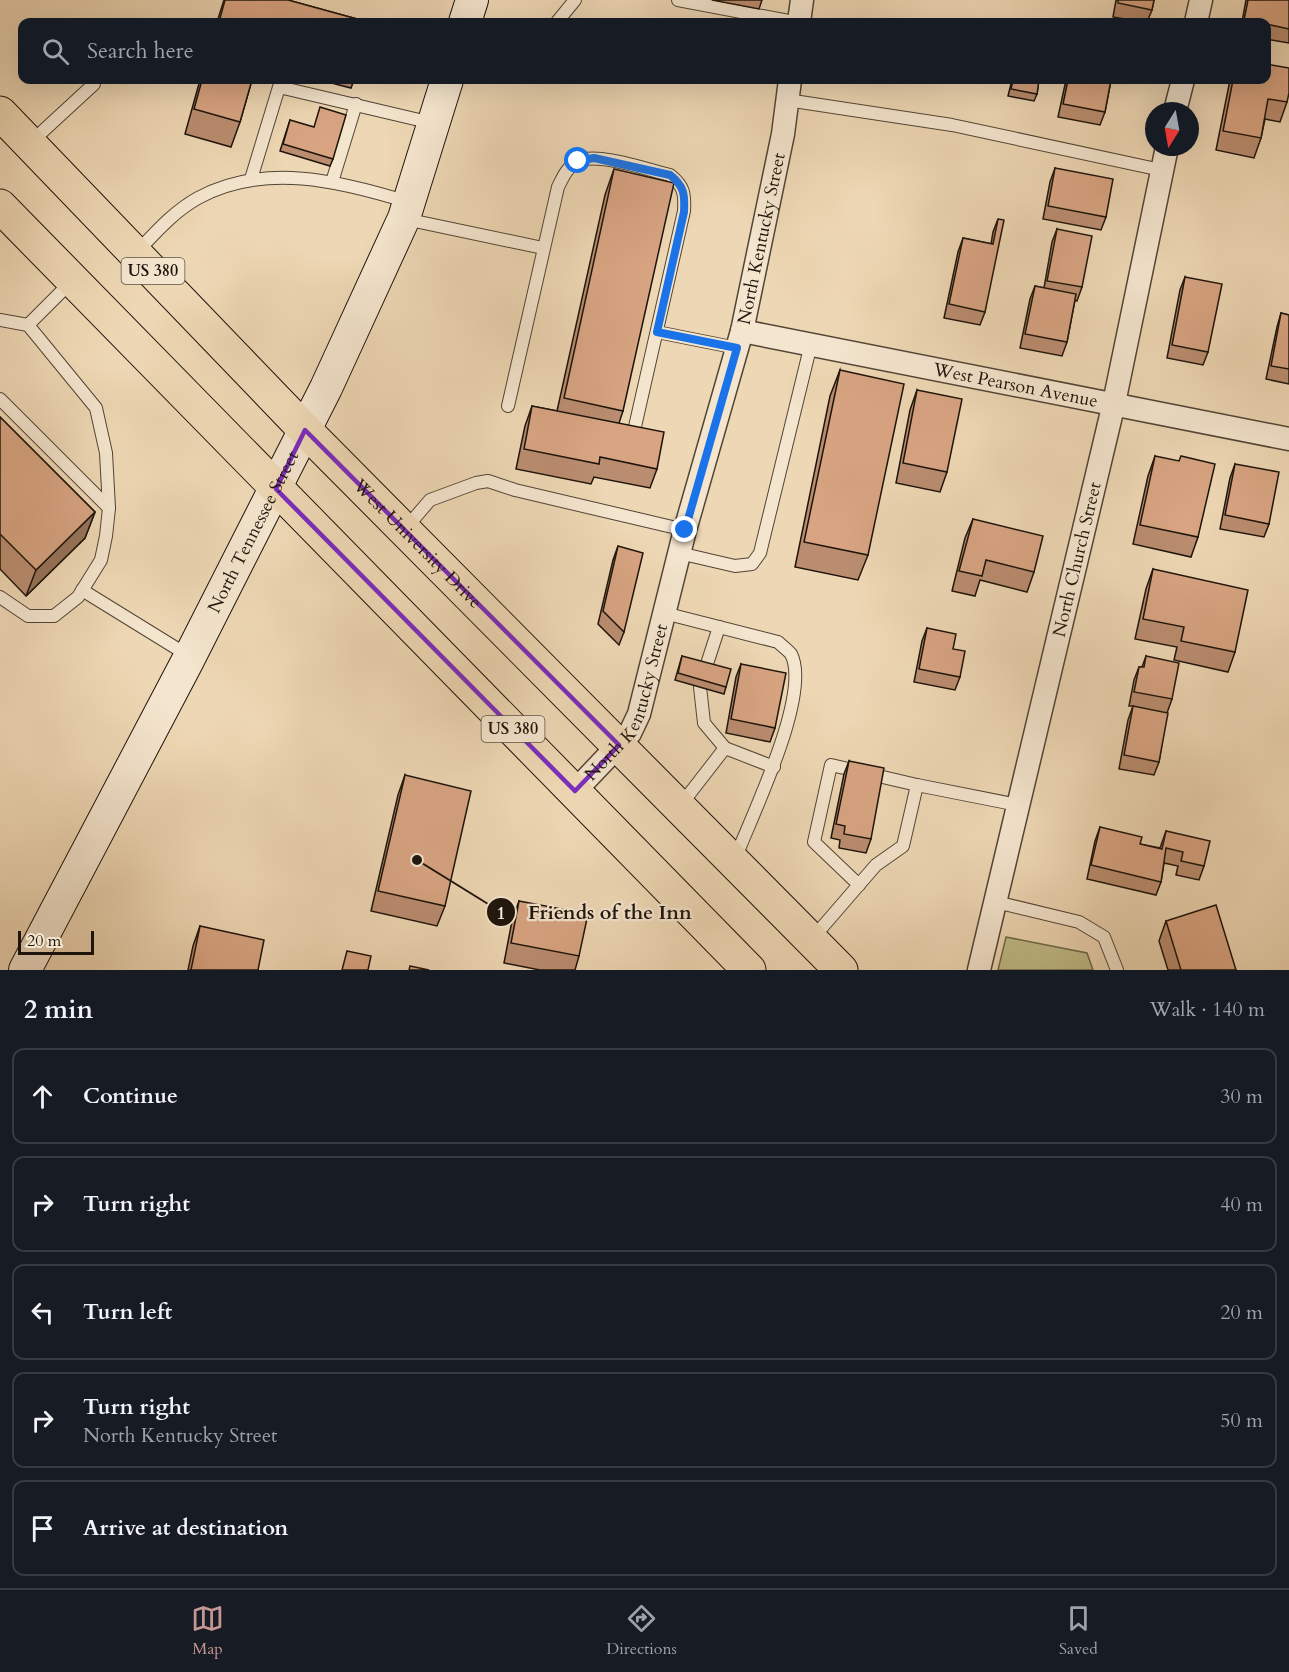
<!DOCTYPE html>
<meta charset="utf-8">
<style>
:root{--surface:#171b24;--page:#242831;--text:#f1f3f6;--muted:#9ea1a6;--line:#363941;--accent:#c59692}
body{margin:0;font-family:Cardo,serif;background:var(--page);color:var(--text)}
.compass{position:absolute;left:1145px;top:102px;width:54px;height:54px;border-radius:50%;background:var(--surface);box-shadow:0 6px 24px #0002;rotate:191deg}
.scale{position:absolute;left:18px;bottom:15px;width:76px;box-sizing:border-box;padding-left:6px;border:3px solid #1d140b;border-top:0;font-size:16px;line-height:21px;white-space:nowrap;color:#1d140b;-webkit-text-stroke:4px #f4e5ce;paint-order:stroke}
.stop{position:absolute;width:18px;height:18px;margin:-14px;border:4px solid #1a73e8;border-radius:50%;background:#fff}
.stop.end{background:#1a73e8;border-color:#fff;box-shadow:0 2px 6px #0008}
.list{margin:0;padding:0;list-style:none}
h2{display:flex;justify-content:space-between;align-items:center;height:78px;margin:0;padding:0 24px;font-size:26px}
h2 small{font-size:20px;font-weight:400;color:var(--muted)}
.list li{display:grid;grid-template-columns:39px 1fr auto;gap:18px;align-items:center;box-sizing:border-box;height:96px;margin:0 12px 12px;padding:0 12px;border:2px solid var(--line);border-radius:12px}
.list b{display:block;font-size:22px;white-space:nowrap}
.list p{margin:0;font-size:20px;white-space:nowrap;color:var(--muted)}
.list em{font-size:20px;font-style:normal;color:var(--muted)}
.icon{flex:none;width:33px;height:33px;fill:none;stroke:currentColor;stroke-width:2;stroke-linecap:round;stroke-linejoin:round}
.map{position:relative;flex:none;width:1289px;height:970px;overflow:hidden}
.search{position:absolute;background:var(--surface);box-shadow:0 6px 24px #0002;left:18px;right:18px;top:18px;height:66px;display:flex;align-items:center;gap:15px;box-sizing:border-box;padding:0 21px;border-radius:12px;color:var(--muted);font-size:22px}
.sheet{height:618px;background:var(--surface)}
nav{display:flex;justify-content:space-around;align-items:center;box-sizing:border-box;height:84px;border-top:2px solid var(--line);background:var(--surface);font-size:16px;color:var(--muted)}
nav a{display:grid;justify-items:center;gap:3px}
nav .on{color:var(--accent)}
.map>svg:first-child{display:block}
</style>
<div class="map">
<svg width="1289" height="970" viewBox="0 0 1289 970">
<rect width="100%" height="100%" fill="#eed7b4"/>
<filter id="stains"><feTurbulence type="fractalNoise" baseFrequency=".00333" numOctaves="4"/><feColorMatrix values="0 0 0 0 .2 0 0 0 0 .09 0 0 0 0 .02 0 0 0 .5 -.17"/></filter>
<radialGradient id="worn" r=".72"><stop offset=".6" stop-color="#630" stop-opacity="0"/><stop offset="1" stop-color="#630" stop-opacity=".3"/></radialGradient>
<!-- green -->
<polygon fill="#c0bc88" stroke="#6e684a" stroke-width="1.5" points="1006,937 1087,953 1093,970 998,970"/>
<g fill="none" stroke-linecap="round" stroke-linejoin="round">
<defs>
<g id="lane">
<polyline points="678,0 794,22"/>
<polyline points="557,22 575,0"/>
<polyline points="787,100 952,125 1161,170"/>
<polyline points="30,143 94,84"/>
<polyline points="251,179 279,87 432,123"/>
<polyline points="332,182 356,104"/>
<polyline points="405,219 543,248"/>
<path d="M136,253C155,233 173,212 198,198C264,162 340,181 408,202"/>
<polyline points="0,320 28,325 96,408 106,453 109,508 106,536 101,560 78,597 54,616 28,616 0,597"/>
<polyline points="28,325 73,280"/>
<polyline points="657,332 737,348"/>
<polyline points="0,399 109,508"/>
<path d="M508,406L558,187C563,177 567,167 578,161C598,152 648,170 670,175C684,186 685,194 684,211L634,431"/>
<polyline points="406,528 430,500 476,483 488,481 515,490 685,530"/>
<polyline points="679,553 735,566 752,564 760,553 811,344"/>
<polyline points="82,590 189,656"/>
<path d="M664,613L778,642C782,646 788,650 791,654C812,694 751,817 735,859"/>
<polyline points="705,670 719,627"/>
<polyline points="725,748 774,767"/>
<polyline points="680,806 725,748 704,723 700,687"/>
<polyline points="859,885 814,842 831,765 917,785"/>
<polyline points="996,902 1079,922 1104,937 1117,970"/>
<polyline points="812,939 876,865 903,846 917,785 1018,805"/>
</g>
<g id="street">
<polyline points="799,22 802,0"/>
<polyline points="1196,22 1201,0"/>
<polyline points="1175,111 1183,80"/>
<path id="s1" d="M742,331L1289,439"/>
<path id="s2" d="M575,791L630,733L639,714L685,530L742,331L783,134L790,80"/>
<path id="s3" d="M979,970L1114,403L1167,147"/>
</g>
<g id="secondary">
<polyline points="465,22 472,0"/>
<path id="s4" d="M25,970L186,664L326,388L404,218L447,80"/>
</g>
<g id="highway">
<path id="s5" d="M0,113L305,430L841,970"/>
<polyline points="0,206 749,970"/>
</g>
</defs>
<!-- lane casing -->
<use href="#lane" stroke="#514535" stroke-width="14"/>
<!-- street casing -->
<use href="#street" stroke="#514535" stroke-width="25"/>
<!-- secondary casing -->
<use href="#secondary" stroke="#1d140b" stroke-width="34"/>
<!-- highway casing -->
<use href="#highway" stroke="#1d140b" stroke-width="35"/>
<!-- lane -->
<use href="#lane" stroke="#f4e5ce" stroke-width="12"/>
<!-- street -->
<use href="#street" stroke="#f4e5ce" stroke-width="22"/>
<!-- secondary -->
<use href="#secondary" stroke="#f4e5ce" stroke-width="32"/>
<!-- highway -->
<use href="#highway" stroke="#eed7b4" stroke-width="33"/>
</g>
<!-- wall -->
<g fill="#ba8d70" stroke="#1d140b" stroke-width="1.5">
<polygon points="224,0 288,0 368,22 217,22"/>
<polygon points="712,0 762,0 759,9"/>
<polygon points="1116,0 1154,0 1152,10 1147,22 1142,22 1113,17"/>
<polygon points="1246,0 1289,0 1289,43 1266,39 1266,22 1242,22"/>
<polygon points="200,80 252,80 240,122 231,147 185,134"/>
<polygon points="320,80 354,80 351,88"/>
<polygon points="1012,80 1039,80 1037,94 1034,101 1008,96"/>
<polygon points="1066,80 1111,80 1105,112 1100,125 1058,117"/>
<polygon points="1230,80 1266,80 1287,102 1280,122 1265,119 1261,138 1254,158 1216,150"/>
<polygon points="290,120 333,159 330,166 280,151"/>
<polygon points="1055,168 1106,217 1101,230 1043,219 1050,182"/>
<polygon points="614,169 623,411 619,423 657,469 650,488 594,477 591,484 516,469 525,426 532,406 557,411 605,195"/>
<polygon points="998,219 985,312 980,325 944,318 958,252 963,238 991,244 993,232"/>
<polygon points="1057,229 1082,287 1077,301 1075,300 1067,342 1062,356 1020,348 1030,299 1035,286 1044,288 1052,242"/>
<polygon points="1185,277 1208,352 1203,365 1167,358 1180,290"/>
<polygon points="1281,313 1289,315 1289,384 1266,379 1277,327"/>
<polygon points="840,370 868,555 858,580 795,567 830,396"/>
<polygon points="917,390 947,472 940,492 896,483 910,410"/>
<polygon points="0,417 95,512 85,538 26,596 0,569"/>
<polygon points="1155,456 1198,537 1191,557 1133,544 1148,476"/>
<polygon points="1235,464 1269,524 1264,537 1220,529 1230,478"/>
<polygon points="973,519 1034,572 1027,592 980,580 975,596 952,591 965,538"/>
<polygon points="618,546 624,632 619,645 598,624 613,560"/>
<polygon points="1153,569 1235,652 1228,672 1174,660 1177,647 1135,639 1146,589"/>
<polygon points="927,628 953,649 960,677 955,690 914,682 922,641"/>
<polygon points="682,656 726,687 724,694 675,680"/>
<polygon points="1146,656 1172,699 1167,713 1159,762 1154,775 1119,769 1128,720 1133,706 1129,706 1134,680 1139,667 1142,667"/>
<polygon points="741,664 775,728 770,742 726,733 736,677"/>
<polygon points="849,761 871,839 866,853 839,848 840,840 831,838 844,774"/>
<polygon points="405,775 445,906 437,926 371,911 398,795"/>
<polygon points="1100,827 1140,844 1160,848 1166,831 1204,866 1199,880 1176,875 1178,866 1164,863 1161,882 1156,895 1087,879 1095,841"/>
<polygon points="519,901 579,956 575,970 540,970 504,963 512,921"/>
<polygon points="1166,921 1236,970 1168,970 1159,941"/>
<polygon points="200,926 258,970 188,970 193,946"/>
</g>
<!-- shaded-wall -->
<polygon fill="#97735b" stroke="#1d140b" stroke-width="1.5" points="95,512 85,538 26,596 36,570"/>
<!-- building -->
<g fill="#d8a482" stroke="#1d140b" stroke-width="1.5">
<polygon points="225,0 288,0 368,22 219,22"/>
<polygon points="1118,0 1154,0 1152,10 1118,3"/>
<polygon points="1248,0 1289,0 1289,29 1266,24 1266,22 1257,22 1244,20"/>
<polygon points="1266,64 1289,68 1289,93 1287,102 1268,99 1261,138 1223,131 1233,80 1266,80"/>
<polygon points="202,80 252,80 240,122 194,109"/>
<polygon points="1013,80 1039,80 1037,94 1011,89"/>
<polygon points="1068,80 1111,80 1105,112 1063,104"/>
<polygon points="320,107 346,115 333,159 283,144 290,120 314,127"/>
<polygon points="1055,168 1113,179 1106,217 1048,206"/>
<polygon points="614,169 674,183 623,411 564,398"/>
<polygon points="998,219 1004,220 985,312 949,304 963,238 993,244"/>
<polygon points="1057,229 1092,236 1082,287 1047,281"/>
<polygon points="1185,277 1222,284 1208,352 1172,345"/>
<polygon points="1035,286 1076,294 1067,342 1025,334"/>
<polygon points="1281,313 1289,315 1289,369 1271,366"/>
<polygon points="840,370 904,384 868,555 804,542"/>
<polygon points="917,390 962,399 947,472 903,463"/>
<polygon points="532,406 664,432 657,469 600,457 599,464 524,449"/>
<polygon points="0,417 95,512 36,570 0,534"/>
<polygon points="1155,456 1179,461 1181,456 1215,464 1198,537 1140,525"/>
<polygon points="1235,464 1279,472 1269,524 1225,515"/>
<polygon points="973,519 1043,536 1034,572 986,560 982,576 959,571"/>
<polygon points="618,546 643,553 624,632 603,611"/>
<polygon points="1153,569 1248,590 1235,652 1181,641 1184,627 1143,619"/>
<polygon points="927,628 956,634 953,649 965,651 960,677 919,669"/>
<polygon points="682,656 731,669 726,687 678,673"/>
<polygon points="1146,656 1179,663 1172,699 1134,692 1139,667 1144,667"/>
<polygon points="741,664 786,673 775,728 731,719"/>
<polygon points="1133,706 1168,713 1159,762 1124,755"/>
<polygon points="849,761 884,768 871,839 844,834 845,826 836,824"/>
<polygon points="405,775 471,791 445,906 378,891"/>
<polygon points="1100,827 1142,837 1140,844 1162,849 1166,831 1210,841 1204,866 1181,861 1183,852 1166,848 1161,882 1091,865"/>
<polygon points="519,901 588,914 579,956 511,943"/>
<polygon points="1216,905 1236,970 1181,970 1166,921"/>
<polygon points="200,926 264,940 258,970 191,970"/>
<polygon points="347,951 371,956 368,970 342,970"/>
<polygon points="410,966 429,970 409,970"/>
</g>
<g fill="none" stroke-linecap="round" stroke-linejoin="round">
<!-- route -->
<path stroke="#1a73e8" stroke-width="8" d="M578,161L594,158L670,175C684,186 685,194 684,212L657,332L737,348L685,530"/>
</g>
<!-- marked area -->
<path fill="none" stroke="#7b2cbf" stroke-width="4.5" stroke-linejoin="round" d="M305,430L619,745L575,791L276,489Z"/>
<g text-anchor="middle" dominant-baseline="central" stroke-width="4.5" stroke-linejoin="round" paint-order="stroke">
<!-- shield labels -->
<g fill="#f4e5ce" stroke="#5e5346" stroke-width="1.5">
<rect x="121.5" y="258" width="63" height="26" rx="4.5"/>
<rect x="481.5" y="716" width="63" height="26" rx="4.5"/>
</g>
<g font-size="16" font-weight="bold" fill="#1d140b">
<text x="153" y="271">US 380</text>
<text x="513" y="729">US 380</text>
</g>
<!-- street labels -->
<g font-size="18" fill="#1d140b" stroke="#f4e5ce">
<text stroke="none"><textPath href="#s2" startOffset="592">North Kentucky Street</textPath></text>
<text stroke="none"><textPath href="#s1" startOffset="279">West Pearson Avenue</textPath></text>
<text stroke="none"><textPath href="#s4" startOffset="494">North Tennessee Street</textPath></text>
<text stroke="none"><textPath href="#s5" startOffset="600">West University Drive</textPath></text>
<text stroke="none"><textPath href="#s3" startOffset="422">North Church Street</textPath></text>
<text stroke="none"><textPath href="#s2" startOffset="106">North Kentucky Street</textPath></text>
</g>
</g>
<!-- callouts -->
<path fill="none" stroke="#1d140b" stroke-width="2" d="M417 860L501 912"/>
<g fill="#1d140b" stroke="#f4e5ce" stroke-width="2">
<circle cx="417" cy="860" r="6"/>
<circle cx="501" cy="912" r="15"/>
</g>
<g font-size="18" text-anchor="middle" font-weight="bold" fill="#fff">
<text x="501" y="919">1</text>
</g>
<g font-size="20" text-anchor="middle" font-weight="bold" fill="#1d140b" stroke="#f4e5ce" stroke-width="4.5" stroke-linejoin="round" paint-order="stroke">
<text x="610" y="919">Friends of the Inn</text>
</g>
<rect width="100%" height="100%" filter="url(#stains)"/>
<rect width="100%" height="100%" fill="url(#worn)"/>
</svg>
<svg class="compass" viewBox="-18 -18 36 36"><path d="M0-13l5 13h-10z" fill="#e53935"/><path d="M0 13l5-13h-10z" fill="#9ea1a6"/></svg>
<div class="scale">20 m</div>
<div class="stop" style="left:578px;top:161px"></div>
<div class="stop end" style="left:685px;top:530px"></div>
<div class="search"><svg class="icon" aria-label="search" viewBox="0 0 24 24"><circle cx="10" cy="10" r="6"/><path d="M15 15l6 6"/></svg>Search here</div>
</div>
<section class="sheet">
<h2>2 min<small>Walk · 140 m</small></h2>
<ul class="list">
<li><svg class="icon" aria-label="ahead" viewBox="0 0 24 24"><path d="M12 20V5M6 11l6-6 6 6"/></svg><div><b>Continue</b></div><em>30 m</em></li>
<li><svg class="icon" aria-label="right" viewBox="0 0 24 24"><path d="M7 20v-9h11M14 6l5 5-5 5"/></svg><div><b>Turn right</b></div><em>40 m</em></li>
<li><svg class="icon" aria-label="left" viewBox="0 0 24 24"><path d="M17 20v-9H6M10 6l-5 5 5 5"/></svg><div><b>Turn left</b></div><em>20 m</em></li>
<li><svg class="icon" aria-label="right" viewBox="0 0 24 24"><path d="M7 20v-9h11M14 6l5 5-5 5"/></svg><div><b>Turn right</b><p>North Kentucky Street</p></div><em>50 m</em></li>
<li><svg class="icon" aria-label="arrive" viewBox="0 0 24 24"><path d="M6 21V4h12l-3 4 3 4H6"/></svg><div><b>Arrive at destination</b></div></li>
</ul>
</section>
<nav>
<a class="on"><svg class="icon" aria-label="map" viewBox="0 0 24 24"><path d="M3 6l6-2 6 2 6-2v14l-6 2-6-2-6 2zM9 4v14M15 6v14"/></svg>Map</a>
<a><svg class="icon" aria-label="directions" viewBox="0 0 24 24"><path d="M12 3l9 9-9 9-9-9zM9 14v-3h6M13 9l2 2-2 2"/></svg>Directions</a>
<a><svg class="icon" aria-label="saved" viewBox="0 0 24 24"><path d="M7 4h10v16l-5-4-5 4z"/></svg>Saved</a>
</nav>
